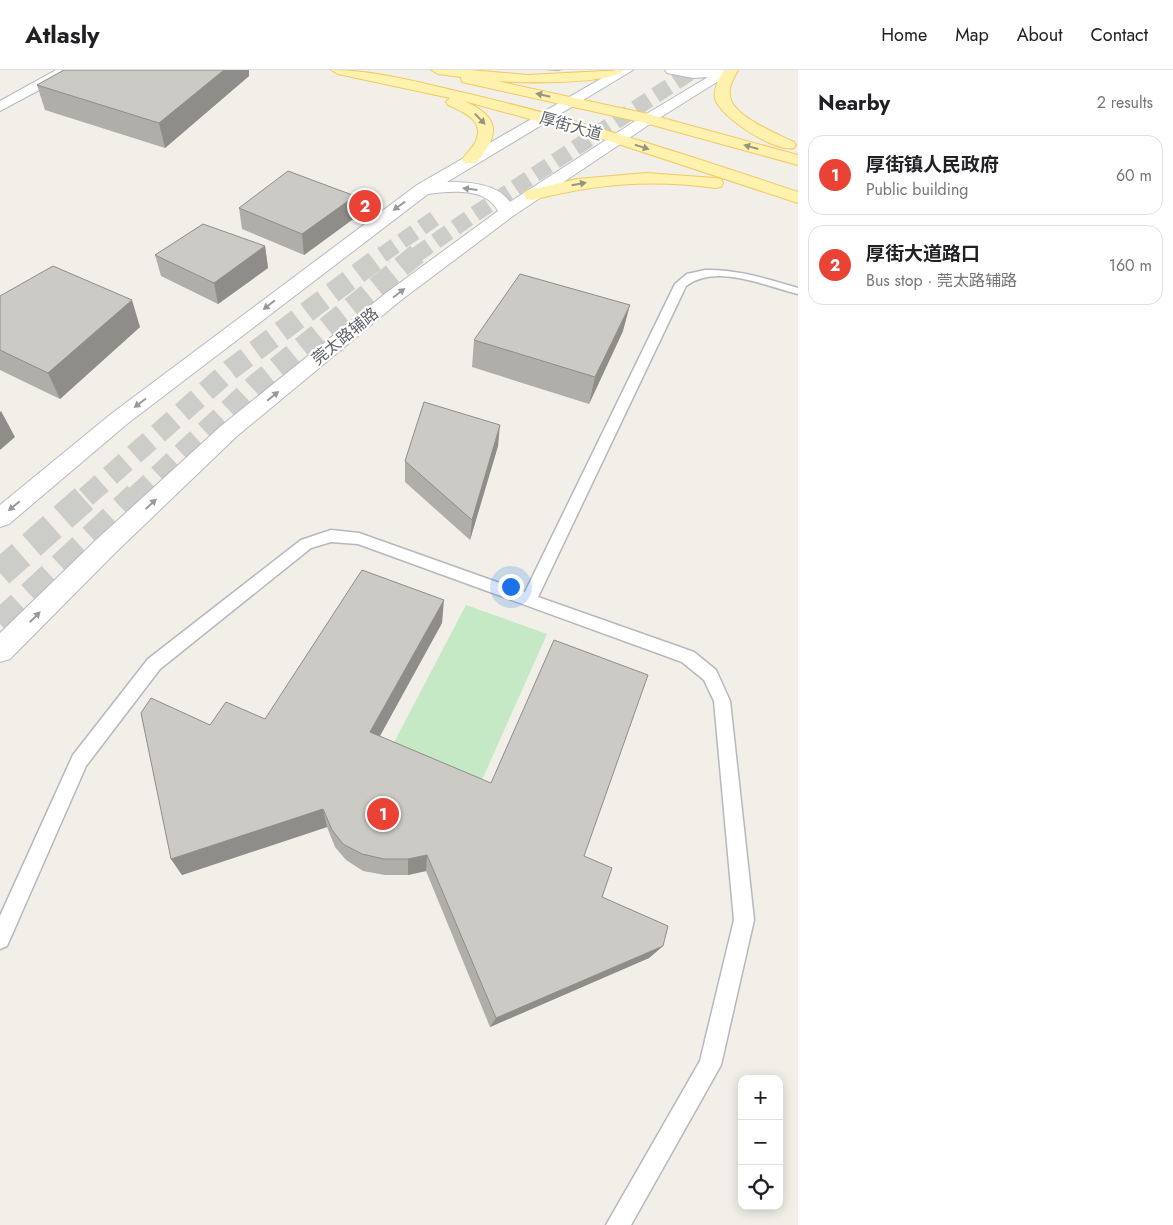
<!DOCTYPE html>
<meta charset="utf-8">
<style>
:root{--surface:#fff;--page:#f6f6f6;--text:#202124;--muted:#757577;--line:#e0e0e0;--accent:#ea4335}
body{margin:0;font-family:Jost,"Noto Sans SC",sans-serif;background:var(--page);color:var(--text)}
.controls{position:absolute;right:15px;bottom:15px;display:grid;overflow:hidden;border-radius:10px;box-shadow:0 2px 12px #0003}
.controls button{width:45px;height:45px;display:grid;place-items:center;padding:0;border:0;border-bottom:1px solid var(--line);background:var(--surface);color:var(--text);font:25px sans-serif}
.you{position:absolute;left:510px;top:516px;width:18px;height:18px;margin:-12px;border:4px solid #fff;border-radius:50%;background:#1a73e8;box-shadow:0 0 0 8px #1a73e833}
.badge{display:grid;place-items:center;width:32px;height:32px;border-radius:50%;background:var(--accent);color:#fff;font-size:16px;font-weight:700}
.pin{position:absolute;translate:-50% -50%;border:2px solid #fff;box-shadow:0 1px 5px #0006}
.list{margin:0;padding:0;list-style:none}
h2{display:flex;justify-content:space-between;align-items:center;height:65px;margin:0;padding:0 20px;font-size:21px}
h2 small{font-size:16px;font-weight:400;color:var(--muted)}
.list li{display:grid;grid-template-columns:32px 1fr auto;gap:15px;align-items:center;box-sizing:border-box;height:80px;margin:0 10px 10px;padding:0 10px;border:1px solid var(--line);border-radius:15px}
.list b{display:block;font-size:19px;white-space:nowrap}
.list p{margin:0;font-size:16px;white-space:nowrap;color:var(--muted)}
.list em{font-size:16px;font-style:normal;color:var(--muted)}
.icon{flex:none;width:28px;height:28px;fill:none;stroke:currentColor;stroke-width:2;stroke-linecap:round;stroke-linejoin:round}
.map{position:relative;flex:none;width:798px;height:1155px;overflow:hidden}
header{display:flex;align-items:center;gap:30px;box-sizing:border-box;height:70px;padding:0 25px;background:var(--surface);border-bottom:1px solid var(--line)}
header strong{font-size:24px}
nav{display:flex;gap:28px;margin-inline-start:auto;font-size:18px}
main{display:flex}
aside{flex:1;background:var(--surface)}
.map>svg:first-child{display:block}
</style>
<header>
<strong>Atlasly</strong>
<nav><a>Home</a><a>Map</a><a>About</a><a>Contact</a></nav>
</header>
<main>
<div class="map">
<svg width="798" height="1155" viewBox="0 0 798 1155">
<rect width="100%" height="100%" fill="#f1efe8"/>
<!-- green -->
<polygon fill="#c5e8c5" points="466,535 547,564 478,719 389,682"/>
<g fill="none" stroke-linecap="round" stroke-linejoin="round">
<!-- primary-tunnel-far2 -->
<g stroke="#ccccc8" stroke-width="16" stroke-dasharray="16 8" stroke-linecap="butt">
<polyline points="382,185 441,144"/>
<polyline points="416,185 472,146 694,0"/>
</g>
<!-- primary-tunnel-far1 -->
<g stroke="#ccccc8" stroke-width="21" stroke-dasharray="21 11" stroke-linecap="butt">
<polyline points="86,427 230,300 384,184"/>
<polyline points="135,427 256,314 417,184"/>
</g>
<!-- primary-tunnel -->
<g stroke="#ccccc8" stroke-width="28" stroke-dasharray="28 14" stroke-linecap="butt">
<polyline points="0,503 87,426"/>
<polyline points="0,554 137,426"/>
</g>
<defs>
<path id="service" d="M705,200C737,199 767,209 798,218V224C764,216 717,193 686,216L538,527L694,582L716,600L730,631L754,850L721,995L631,1155H606L700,991L734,850L714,631L704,610L682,592L358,474L331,472L311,478L160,599L86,696L7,876L0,879V846L73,685L148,589L301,470L331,460L359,463L525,522L675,214L687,204Z"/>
<polygon id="tertiary" points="56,0 73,0 71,3 0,41 0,31"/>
<path id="secondary" d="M616,0H633L447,112C468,112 497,113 510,132L643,46L708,7L693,8L667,3L665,0H736L653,52L513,146L400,231L237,366L114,484L10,589L0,592V563L96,470L221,356L386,223L498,141C486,117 450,121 428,124L127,354L9,454L0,457V435L111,344L417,115Z"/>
<g id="primary">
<path d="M331,0C376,0 421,13 465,23C578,49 688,85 798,122V133L606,70L464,31C501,47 500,65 476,93H464L462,90C466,83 473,78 476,71C485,50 463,42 448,35L446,32L450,28L338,4Z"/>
<path d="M431,0H470L528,5L624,0C612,15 518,13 497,11L648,44L798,85V95L645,53L462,12L461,7L438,4Z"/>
<path d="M724,0H738C734,8 728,17 730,26C732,46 778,64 794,72L796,75L794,78C776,83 721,48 715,29C713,19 719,8 724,0Z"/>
<path d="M646,103L715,108L721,109L723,113L721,117L715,118C650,109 596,114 532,130L526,129L524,125L526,121L577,109Z"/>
</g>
</defs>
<!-- service casing -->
<use href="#service" stroke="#b5b8bc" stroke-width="3"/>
<!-- tertiary casing -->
<use href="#tertiary" stroke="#b5b8bc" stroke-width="2"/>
<!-- secondary casing -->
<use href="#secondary" stroke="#b6babf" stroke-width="2"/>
<!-- primary casing -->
<use href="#primary" stroke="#f2c960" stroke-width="2"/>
<!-- service -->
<use href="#service" fill="#fff" fill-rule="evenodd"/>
<!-- tertiary -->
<use href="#tertiary" fill="#fff" fill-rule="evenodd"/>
<!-- secondary -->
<use href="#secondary" fill="#fff" fill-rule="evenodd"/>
<!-- primary -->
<use href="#primary" fill="#fff2af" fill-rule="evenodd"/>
</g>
<!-- wall -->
<g fill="#afaea9">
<polygon points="64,0 249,0 249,6 165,78 45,40 37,15"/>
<polygon points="545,0 562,0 558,1"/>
<polygon points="355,126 356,147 304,185 242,159 239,138"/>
<polygon points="265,176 268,198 218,234 161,206 155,185"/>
<polygon points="0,226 140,257 60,329 0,300"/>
<polygon points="623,261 589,334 472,297 474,270"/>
<polygon points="498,376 470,470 405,412 405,391"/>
<polygon points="442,553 380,666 584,786 602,827 663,876 649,888 490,957 426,801 408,805 385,805 363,801 346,790 335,777 327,757 182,805 171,789 210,655 265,649"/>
</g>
<!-- shaded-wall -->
<g fill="#8f8d8a">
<polygon points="224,0 249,0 249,6 165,78 159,53"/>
<polygon points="355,126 356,147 304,185 302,164"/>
<polygon points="265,176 268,198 218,234 214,213"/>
<polygon points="132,230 140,257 60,329 48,303"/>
<polygon points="630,235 623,261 589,334 595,307"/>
<polygon points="1,341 15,367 0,380 0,342"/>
<polygon points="500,355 498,376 470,470 472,450"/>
<polygon points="444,530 442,553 371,682 370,662"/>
<polygon points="323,739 327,757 182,805 171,789"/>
<polygon points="427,785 426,801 408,805 408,789"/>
<polygon points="663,876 649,888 490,957 496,948"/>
</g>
<!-- building -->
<g fill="#cccac5" stroke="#8f8d8a">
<polygon points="64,0 224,0 159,53 37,15"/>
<polygon points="288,101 355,126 302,164 239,138"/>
<polygon points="203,154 265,176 214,213 155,185"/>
<polygon points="53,196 132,230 48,303 0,280 0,226"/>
<polygon points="520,204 630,235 595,307 474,270"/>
<polygon points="424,332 500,355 472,450 405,391"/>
<polygon points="362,500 444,530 370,662 491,713 554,570 648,605 584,786 612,798 602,827 668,856 663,876 496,948 427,785 408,789 384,789 362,784 343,774 332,760 323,739 171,789 141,643 151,628 210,655 226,632 265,649"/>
</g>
<!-- one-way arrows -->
<defs><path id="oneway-solid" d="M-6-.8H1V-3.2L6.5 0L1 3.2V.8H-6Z" transform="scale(1.25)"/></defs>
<g fill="#979581">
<use href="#oneway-solid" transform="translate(543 25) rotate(-167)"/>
<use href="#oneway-solid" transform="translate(480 49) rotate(46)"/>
<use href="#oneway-solid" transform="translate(642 77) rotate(17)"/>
<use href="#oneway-solid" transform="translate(751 77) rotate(-164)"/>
<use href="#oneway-solid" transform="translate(579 114) rotate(-10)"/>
</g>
<g fill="#979a9d">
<use href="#oneway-solid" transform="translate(470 119) rotate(-173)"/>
<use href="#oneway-solid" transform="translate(399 136) rotate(144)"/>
<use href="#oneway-solid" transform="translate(399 223) rotate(-37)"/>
<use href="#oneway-solid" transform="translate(269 235) rotate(142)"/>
<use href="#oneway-solid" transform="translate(273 326) rotate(-39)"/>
<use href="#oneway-solid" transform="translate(140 333) rotate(143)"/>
<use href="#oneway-solid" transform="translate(151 434) rotate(-43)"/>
<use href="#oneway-solid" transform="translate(14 436) rotate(140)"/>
<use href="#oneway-solid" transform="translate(35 547) rotate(-45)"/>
</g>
<g text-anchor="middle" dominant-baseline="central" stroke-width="4.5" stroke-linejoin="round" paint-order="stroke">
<!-- far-street labels -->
<g font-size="16" fill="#5f6368" stroke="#fff">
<text transform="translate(571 56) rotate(16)">厚街大道</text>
<text transform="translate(345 266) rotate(-39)">莞太路辅路</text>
</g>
</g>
</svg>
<div class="controls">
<button>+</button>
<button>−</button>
<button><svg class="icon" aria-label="locate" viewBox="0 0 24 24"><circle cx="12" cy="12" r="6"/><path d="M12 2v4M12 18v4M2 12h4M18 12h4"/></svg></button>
</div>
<div class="you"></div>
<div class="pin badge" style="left:383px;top:744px">1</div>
<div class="pin badge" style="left:365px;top:136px">2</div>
</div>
<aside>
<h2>Nearby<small>2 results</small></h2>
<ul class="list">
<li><span class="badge">1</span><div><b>厚街镇人民政府</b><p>Public building</p></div><em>60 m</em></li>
<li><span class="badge">2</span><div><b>厚街大道路口</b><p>Bus stop · 莞太路辅路</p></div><em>160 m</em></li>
</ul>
</aside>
</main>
